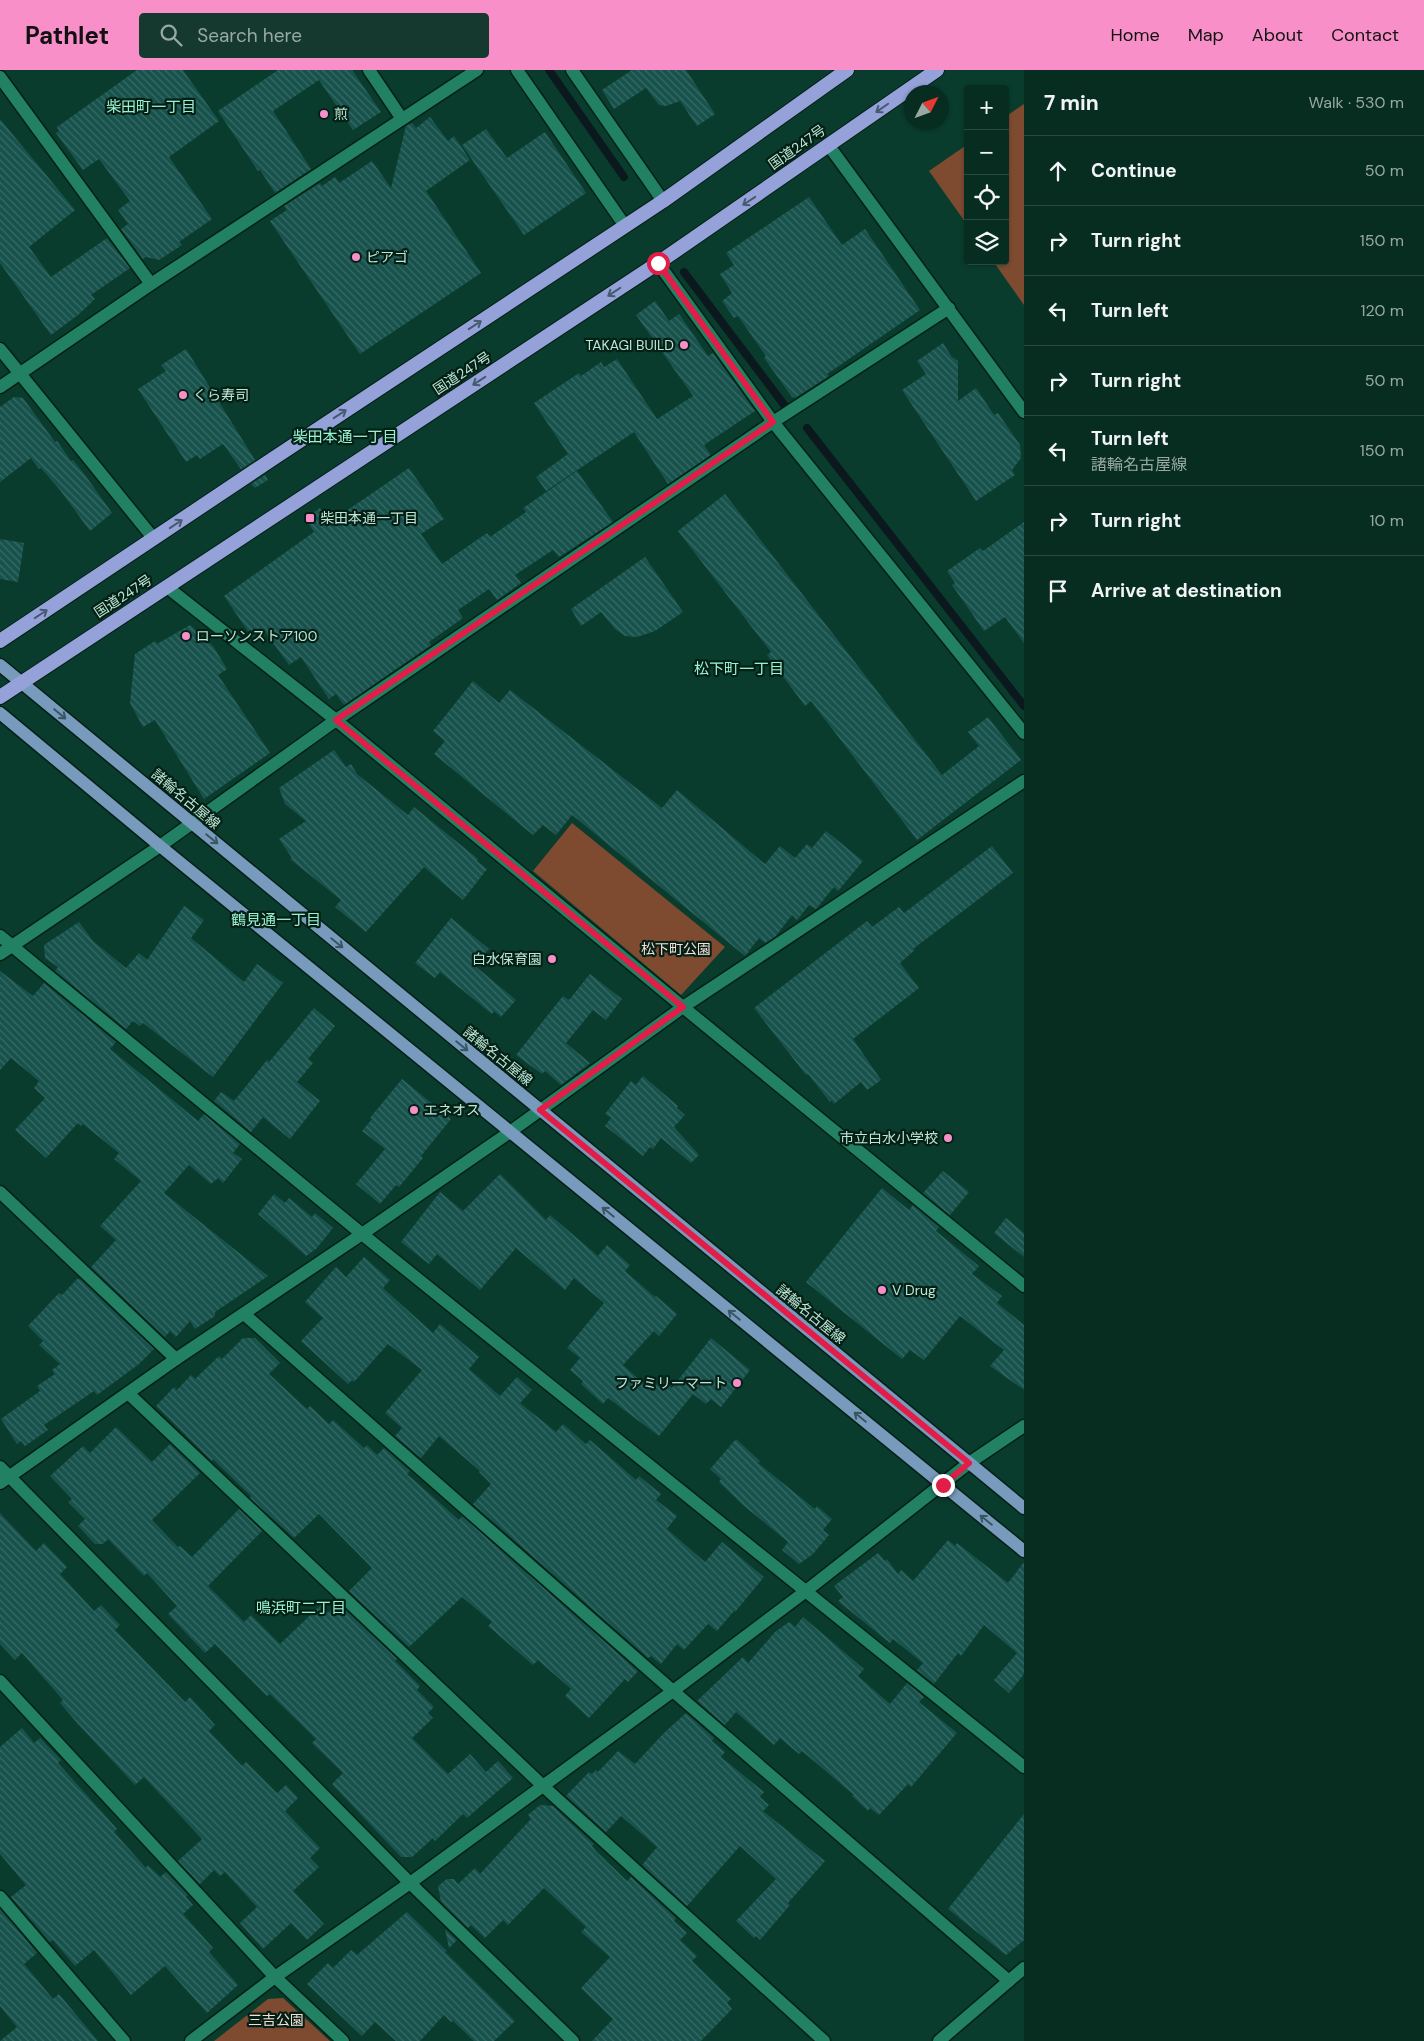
<!DOCTYPE html>
<meta charset="utf-8">
<style>
:root{--surface:#072d21;--page:#15392e;--text:#f1f3f6;--muted:#98a8a5;--line:#28493f;--accent:#f98fc8}
body{margin:0;font-family:"DM Sans","Noto Sans JP",sans-serif;background:var(--page);color:var(--text)}
.controls{position:absolute;right:15px;top:15px;display:grid;overflow:hidden;border-radius:5px;box-shadow:0 1px 4px #0004}
.controls button{width:45px;height:45px;display:grid;place-items:center;padding:0;border:0;border-bottom:1px solid var(--line);background:var(--surface);color:var(--text);font:25px sans-serif}
.compass{position:absolute;left:904px;top:15px;width:45px;height:45px;border-radius:50%;background:var(--surface);box-shadow:0 1px 4px #0004;rotate:48deg}
.stop{position:absolute;width:15px;height:15px;margin:-11px;border:4px solid #e11d48;border-radius:50%;background:#fff}
.stop.end{background:#e11d48;border-color:#fff;box-shadow:0 1px 5px #0008}
.list{margin:0;padding:0;list-style:none}
h2{display:flex;justify-content:space-between;align-items:center;height:65px;margin:0;padding:0 20px;font-size:21px}
h2 small{font-size:16px;font-weight:400;color:var(--muted)}
.list li{display:grid;grid-template-columns:32px 1fr auto;gap:15px;align-items:center;box-sizing:border-box;height:70px;padding:0 20px;border-top:1px solid var(--line)}
.list b{display:block;font-size:19px;white-space:nowrap}
.list p{margin:0;font-size:16px;white-space:nowrap;color:var(--muted)}
.list em{font-size:16px;font-style:normal;color:var(--muted)}
.icon{flex:none;width:28px;height:28px;fill:none;stroke:currentColor;stroke-width:2;stroke-linecap:round;stroke-linejoin:round}
.map{position:relative;flex:none;width:1024px;height:1971px;overflow:hidden}
header{display:flex;align-items:center;gap:30px;box-sizing:border-box;height:70px;padding:0 25px;background:var(--accent);color:#111}
header strong{font-size:24px}
nav{display:flex;gap:28px;margin-inline-start:auto;font-size:18px}
.search{width:350px;height:45px;background:var(--page);display:flex;align-items:center;gap:12px;box-sizing:border-box;padding:0 18px;border-radius:5px;color:var(--muted);font-size:19px}
main{display:flex}
aside{flex:1;background:var(--surface)}
.map>svg:first-child{display:block}
</style>
<header>
<strong>Pathlet</strong>
<div class="search"><svg class="icon" aria-label="search" viewBox="0 0 24 24"><circle cx="10" cy="10" r="6"/><path d="M15 15l6 6"/></svg>Search here</div>
<nav><a>Home</a><a>Map</a><a>About</a><a>Contact</a></nav>
</header>
<main>
<div class="map">
<svg width="1024" height="1971" viewBox="0 0 1024 1971">
<defs>
<pattern id="building-back-hatch" width="6" height="6" patternUnits="userSpaceOnUse" patternTransform="scale(1.25)"><rect width="6" height="6" fill="#18524d"/><path d="M-1 5l2 2M0 0l6 6M5-1l2 2" fill="none" stroke="#386b66"/></pattern>
</defs>
<rect width="100%" height="100%" fill="#093c2c"/>
<!-- park -->
<g fill="#7e4b31">
<polygon points="1024,34 1024,235 993,191 1005,191 1005,47"/>
<polygon points="968,74 968,156 929,101"/>
<polygon points="572,753 725,877 681,925 533,801"/>
<polygon points="283,1928 330,1971 214,1971 268,1929"/>
</g>
<g fill="none" stroke-linecap="round" stroke-linejoin="round">
<!-- stream -->
<g stroke="#0b191f" stroke-width="8">
<polyline points="549,0 624,107"/>
<polyline points="684,202 785,336"/>
<polyline points="807,358 1024,636"/>
</g>
</g>
<!-- building -->
<g fill="url(#building-back-hatch)">
<polygon points="137,0 183,0 219,51 169,87 212,149 179,172 182,175 159,190 146,187 143,189 121,159 128,154 118,140 130,131 99,89 83,100 56,63 59,61 57,57"/>
<polygon points="278,0 352,0 381,42 353,60 319,10 273,41 311,99 275,123 260,100 258,101 218,41"/>
<polygon points="632,0 686,0 715,44 697,56 680,31 666,36 659,35 646,18 614,39 602,20"/>
<polygon points="430,47 448,71 454,66 470,90 426,121 481,203 360,284 270,151 287,140 284,136 320,113 322,116 335,107 339,113 372,91 391,118 406,56 412,53 416,58"/>
<polygon points="0,49 75,140 29,177 51,207 107,168 130,198 91,225 95,229 78,245 51,265 0,193"/>
<polygon points="486,59 507,88 545,62 586,123 524,165 462,75"/>
<polygon points="809,127 842,175 865,159 920,240 827,304 829,306 795,328 792,327 764,288 766,286 738,246 734,248 722,231 732,223 720,204 734,195 726,183"/>
<polygon points="655,231 669,251 679,244 708,286 713,283 755,341 704,375 711,385 668,414 634,362 546,421 536,407 568,384 534,333 579,303 581,306 601,292 604,297 617,289 657,349 693,326 636,245"/>
<polygon points="943,273 952,287 958,291 958,331 976,318 994,345 998,343 1020,375 1021,388 1012,400 1015,405 976,431 902,320 926,304 917,291"/>
<polygon points="186,279 255,390 241,399 223,374 200,389 197,385 186,392 138,319 166,301 161,295"/>
<polygon points="14,327 23,328 55,372 57,371 71,391 73,390 85,405 112,443 90,461 60,420 41,398 39,399 31,388 0,412 0,337"/>
<polygon points="409,398 444,449 421,464 442,494 487,463 490,467 526,442 523,438 577,401 613,452 559,487 553,480 515,505 521,513 497,530 489,519 458,540 463,548 429,572 431,575 344,635 336,624 329,629 301,587 289,595 263,559 252,567 224,526 314,462 305,448 320,438 330,452"/>
<polygon points="265,405 268,410 255,418 251,414"/>
<polygon points="725,424 942,705 979,676 968,662 988,647 1021,690 917,770 811,631 805,636 767,585 771,582 678,461"/>
<polygon points="1024,452 1024,573 1005,547 984,561 952,515 955,513 947,501 980,478 983,481"/>
<polygon points="0,469 24,473 18,512 0,509"/>
<polygon points="645,487 683,542 655,561 637,567 625,566 615,559 601,542 581,556 571,539"/>
<polygon points="190,555 213,576 227,599 218,605 270,683 204,729 155,650 143,657 130,633 135,584 155,571 157,574"/>
<polygon points="473,611 499,633 510,620 662,738 677,720 765,794 780,776 795,788 807,774 812,778 826,761 863,791 838,821 834,817 816,839 809,835 797,850 792,845 775,867 765,873 759,868 745,886 572,745 556,765 543,755 533,765 434,684 445,671 433,661"/>
<polygon points="334,680 346,697 351,694 357,704 408,745 414,737 478,789 477,791 487,799 463,830 424,797 366,862 335,837 341,830 290,789 292,788 279,769 306,751 285,734 279,718"/>
<polygon points="992,776 1013,803 913,879 915,880 900,893 919,918 853,969 881,1010 867,1020 861,1012 834,1034 832,1030 830,1032 808,1004 806,1005 754,938 867,851 872,857 899,837 904,843"/>
<polygon points="184,836 204,850 191,868 244,912 257,894 283,913 213,1007 143,953 140,956 133,951 126,959 55,901 58,897 45,888 44,875 79,852 93,871 126,898 139,883 147,890"/>
<polygon points="451,848 489,879 475,896 516,930 501,947 494,941 492,944 440,902 435,908 415,893"/>
<polygon points="0,901 33,926 44,913 116,972 110,979 180,1036 198,1051 204,1044 240,1074 233,1083 242,1089 223,1113 218,1108 211,1114 189,1095 164,1123 268,1206 215,1242 215,1246 195,1259 190,1251 176,1267 170,1261 165,1267 91,1197 116,1170 100,1156 141,1111 114,1089 119,1083 83,1054 81,1056 78,1053 46,1088 15,1060 45,1028 34,1018 39,1011 11,988 0,1000"/>
<polygon points="590,904 622,929 606,950 593,940 566,973 590,993 561,1015 545,1001 542,1004 516,985 563,926 569,930"/>
<polygon points="314,938 335,956 308,989 313,993 297,1012 320,1031 290,1069 263,1047 251,1062 214,1031 221,1022 234,1031 267,990 269,992"/>
<polygon points="643,1006 678,1036 677,1038 685,1045 674,1057 699,1085 691,1093 661,1068 653,1079 650,1077 643,1086 605,1056 611,1048 605,1044 631,1011 636,1015"/>
<polygon points="402,1009 451,1049 421,1086 423,1088 399,1117 396,1115 380,1134 356,1114 385,1079 362,1061 372,1049 370,1048"/>
<polygon points="943,1101 969,1122 950,1145 923,1123"/>
<polygon points="500,1104 546,1150 550,1145 598,1186 607,1175 630,1195 625,1201 655,1227 656,1226 677,1244 659,1266 654,1261 623,1295 652,1321 661,1309 672,1318 711,1268 750,1300 721,1337 711,1329 706,1334 693,1324 659,1366 608,1328 603,1334 581,1314 583,1311 570,1300 580,1288 567,1278 604,1233 574,1208 565,1220 516,1178 480,1220 437,1184 429,1194 401,1172 440,1122 463,1141"/>
<polygon points="882,1118 909,1140 913,1135 939,1157 936,1161 979,1196 972,1204 1002,1226 997,1233 1024,1255 1024,1320 990,1296 1004,1280 960,1246 924,1290 910,1280 902,1289 806,1212"/>
<polygon points="274,1124 285,1133 289,1128 312,1147 315,1143 333,1158 316,1179 306,1186 258,1144"/>
<polygon points="1006,1148 1024,1163 1024,1187 994,1163"/>
<polygon points="364,1187 390,1210 383,1218 433,1263 440,1254 479,1287 469,1299 500,1326 517,1307 532,1320 520,1333 556,1362 563,1354 586,1374 590,1370 636,1410 639,1406 661,1424 656,1430 677,1446 667,1459 705,1492 722,1472 764,1507 735,1542 734,1541 717,1561 708,1554 684,1580 677,1574 661,1594 651,1586 648,1588 473,1434 491,1414 479,1402 480,1401 439,1366 421,1388 395,1366 402,1358 385,1343 422,1300 388,1274 354,1312 352,1310 348,1314 301,1271 323,1248 305,1232 336,1197 346,1207"/>
<polygon points="77,1209 80,1209 154,1279 139,1294 97,1325 94,1321 44,1355 48,1360 25,1376 21,1371 17,1374 1,1349 40,1321 37,1316 55,1304 52,1300 60,1294 39,1275 43,1271 28,1256 59,1223 62,1225"/>
<polygon points="243,1268 255,1268 280,1293 269,1304 307,1339 310,1336 329,1354 333,1350 364,1378 367,1375 377,1385 384,1378 410,1401 407,1404 459,1450 462,1446 638,1601 628,1612 625,1609 589,1648 565,1626 571,1619 538,1590 533,1595 488,1556 492,1552 462,1527 409,1577 349,1521 372,1498 319,1444 294,1468 250,1428 251,1426 224,1400 213,1389 212,1391 156,1336 174,1317 177,1320 191,1305 195,1309 219,1286 222,1289"/>
<polygon points="116,1357 152,1392 170,1374 200,1403 152,1450 178,1477 180,1476 192,1487 239,1439 262,1461 208,1516 244,1552 251,1545 280,1574 321,1535 328,1543 338,1533 397,1589 395,1591 420,1616 417,1620 434,1637 428,1643 433,1648 412,1668 448,1704 470,1684 486,1702 498,1691 513,1708 467,1748 463,1744 435,1771 433,1768 412,1787 401,1787 332,1714 343,1703 312,1673 316,1669 270,1624 267,1626 215,1574 205,1583 168,1544 177,1536 147,1503 144,1506 108,1469 103,1474 95,1474 78,1456 85,1449 68,1432 72,1429 50,1406 83,1376 90,1383"/>
<polygon points="736,1369 760,1391 758,1393 815,1439 817,1436 832,1449 823,1460 829,1465 813,1484 799,1494 782,1480 788,1472 743,1435 719,1412 721,1409 710,1399"/>
<polygon points="0,1443 36,1481 44,1473 67,1497 60,1504 94,1541 101,1535 120,1555 115,1560 185,1632 190,1627 215,1655 209,1661 242,1696 246,1692 277,1723 286,1715 298,1728 285,1741 320,1778 310,1788 319,1797 293,1821 324,1854 307,1870 291,1853 263,1879 240,1853 257,1837 225,1802 220,1806 214,1800 200,1814 178,1791 202,1769 144,1707 135,1715 78,1654 60,1633 63,1630 22,1583 15,1590 0,1574"/>
<polygon points="948,1470 955,1476 957,1473 1008,1513 1024,1492 1024,1604 1009,1623 994,1610 1017,1583 984,1555 961,1586 958,1583 934,1614 917,1600 923,1593 893,1569 890,1573 838,1531 843,1527 834,1516 878,1483 885,1491 887,1489 898,1504 901,1500 913,1511"/>
<polygon points="803,1547 864,1599 858,1606 890,1634 907,1613 924,1627 919,1632 957,1663 911,1717 908,1714 879,1745 870,1738 868,1741 852,1726 854,1725 802,1681 799,1684 780,1668 774,1675 736,1642 725,1655 697,1631 743,1587 748,1593 775,1562 789,1552 795,1557"/>
<polygon points="686,1643 714,1668 712,1671 725,1682 721,1687 764,1722 760,1727 769,1735 763,1741 825,1791 788,1833 790,1835 760,1870 756,1866 754,1868 736,1851 776,1809 740,1776 687,1836 642,1795 657,1777 621,1746 606,1762 566,1726 589,1702 592,1704 596,1700 598,1702 618,1681 635,1694 664,1663"/>
<polygon points="22,1658 34,1673 40,1668 61,1690 58,1693 117,1759 114,1762 146,1798 148,1795 160,1807 166,1802 188,1825 186,1827 193,1835 183,1844 213,1878 209,1882 238,1915 207,1943 165,1896 131,1925 94,1880 75,1896 53,1870 50,1872 11,1827 26,1815 0,1784 0,1677"/>
<polygon points="540,1735 553,1736 594,1774 592,1776 596,1781 627,1811 631,1807 676,1848 674,1851 687,1863 680,1870 697,1886 692,1891 731,1929 727,1933 732,1939 701,1971 592,1971 613,1949 581,1918 610,1887 581,1862 586,1857 544,1818 508,1855 503,1850 485,1868 471,1855 468,1858 441,1832 438,1816 447,1809 454,1809 458,1814 475,1798 480,1804 531,1749 528,1745"/>
<polygon points="1024,1744 1024,1870 1006,1885 948,1839"/>
<polygon points="0,1839 37,1883 24,1894 53,1929 59,1924 98,1971 0,1971 17,1957 0,1936"/>
<polygon points="407,1842 447,1881 445,1882 515,1951 494,1971 474,1971 453,1951 451,1952 444,1945 420,1971 396,1971 375,1952 362,1966 307,1914 328,1893 333,1898 351,1880 357,1885"/>
<polygon points="445,1859 457,1870 449,1878"/>
</g>
<g fill="none" stroke-linecap="round" stroke-linejoin="round">
<defs>
<g id="minor">
<polyline points="369,0 402,49"/>
<polyline points="517,0 625,156"/>
<polyline points="572,0 663,131"/>
<polyline points="0,7 151,214"/>
<polyline points="829,76 1024,342"/>
<polyline points="658,193 773,352 1024,663"/>
<polyline points="0,279 154,469"/>
<polyline points="0,317 151,214 477,0"/>
<polyline points="167,517 336,650 683,937 1024,1216"/>
<polyline points="0,866 362,1164 1024,1697"/>
<polyline points="0,884 160,776 336,650 773,352 949,238"/>
<polyline points="0,1122 176,1289"/>
<polyline points="244,1244 673,1621 1009,1911"/>
<polyline points="129,1324 543,1716 824,1971"/>
<polyline points="0,1397 410,1813 573,1971"/>
<polyline points="0,1413 176,1289 362,1164 510,1062 683,937 1024,711"/>
<polyline points="0,1611 275,1907 343,1971"/>
<polyline points="0,1827 124,1971"/>
<polyline points="191,1971 275,1907 410,1813 673,1621 806,1521 969,1393 1024,1356"/>
<polyline points="939,1971 1024,1898"/>
</g>
<g id="primary">
<polyline points="0,595 1024,1438"/>
<polyline points="0,643 160,776 1024,1481"/>
</g>
<g id="trunk">
<polyline points="0,571 274,388 663,131 847,0"/>
<polyline points="0,627 658,193 937,0"/>
</g>
</defs>
<!-- minor casing -->
<use href="#minor" stroke="#042016" stroke-width="15"/>
<!-- primary casing -->
<use href="#primary" stroke="#042016" stroke-width="15"/>
<!-- trunk casing -->
<use href="#trunk" stroke="#042016" stroke-width="16"/>
<!-- minor -->
<use href="#minor" stroke="#228163" stroke-width="12"/>
<!-- primary -->
<use href="#primary" stroke="#789abc" stroke-width="12"/>
<!-- trunk -->
<use href="#trunk" stroke="#95a2da" stroke-width="14"/>
</g>
<!-- one-way arrows -->
<defs><path id="oneway-shaft" d="M-6 0H5M1.5-3L5.5 0L1.5 3" fill="none" stroke-width="1.6" stroke-linecap="round" stroke-linejoin="round" transform="scale(1.25)"/></defs>
<g stroke="#455a6e">
<use href="#oneway-shaft" transform="translate(882 38) rotate(145)"/>
<use href="#oneway-shaft" transform="translate(749 131) rotate(146)"/>
<use href="#oneway-shaft" transform="translate(614 222) rotate(147)"/>
<use href="#oneway-shaft" transform="translate(475 255) rotate(-33)"/>
<use href="#oneway-shaft" transform="translate(479 311) rotate(147)"/>
<use href="#oneway-shaft" transform="translate(340 344) rotate(-33)"/>
<use href="#oneway-shaft" transform="translate(176 454) rotate(-34)"/>
<use href="#oneway-shaft" transform="translate(41 544) rotate(-34)"/>
</g>
<g stroke="#385761">
<use href="#oneway-shaft" transform="translate(60 644) rotate(40)"/>
<use href="#oneway-shaft" transform="translate(212 769) rotate(39)"/>
<use href="#oneway-shaft" transform="translate(337 873) rotate(39)"/>
<use href="#oneway-shaft" transform="translate(462 976) rotate(39)"/>
<use href="#oneway-shaft" transform="translate(608 1142) rotate(-141)"/>
<use href="#oneway-shaft" transform="translate(734 1245) rotate(-141)"/>
<use href="#oneway-shaft" transform="translate(860 1347) rotate(-141)"/>
<use href="#oneway-shaft" transform="translate(986 1450) rotate(-141)"/>
</g>
<g fill="none" stroke-linecap="round" stroke-linejoin="round">
<!-- route -->
<polyline stroke="#e11d48" stroke-width="6" points="658,193 773,352 336,650 683,937 540,1040 969,1393 943,1415"/>
</g>
<!-- markers -->
<g fill="#f98fc8" stroke="#042016" stroke-width="2">
<circle cx="324" cy="44" r="5"/>
<circle cx="356" cy="187" r="5"/>
<circle cx="684" cy="275" r="5"/>
<circle cx="183" cy="325" r="5"/>
<rect x="305" y="443" width="10" height="10" rx="2.5"/>
<circle cx="186" cy="566" r="5"/>
<circle cx="552" cy="889" r="5"/>
<circle cx="414" cy="1040" r="5"/>
<circle cx="948" cy="1068" r="5"/>
<circle cx="882" cy="1220" r="5"/>
<circle cx="737" cy="1313" r="5"/>
</g>
<g text-anchor="middle" dominant-baseline="central" stroke-width="4.5" stroke-linejoin="round" paint-order="stroke">
<!-- poi labels -->
<g font-size="14" fill="#bde6d4" stroke="#042016" text-anchor="start">
<text x="334" y="44">煎</text>
<text x="366" y="187">ピアゴ</text>
<text x="674" y="275" text-anchor="end">TAKAGI BUILD</text>
<text x="193" y="325">くら寿司</text>
<text x="320" y="448">柴田本通一丁目</text>
<text x="196" y="566">ローソンストア100</text>
<text x="542" y="889" text-anchor="end">白水保育園</text>
<text x="424" y="1040">エネオス</text>
<text x="938" y="1068" text-anchor="end">市立白水小学校</text>
<text x="892" y="1220">V Drug</text>
<text x="727" y="1313" text-anchor="end">ファミリーマート</text>
</g>
<!-- street labels -->
<g font-size="14" fill="#bde6d4" stroke="#042016">
<text transform="translate(797 77) rotate(-35)">国道247号</text>
<text transform="translate(462 303) rotate(-33)">国道247号</text>
<text transform="translate(123 526) rotate(-33)">国道247号</text>
<text transform="translate(186 729) rotate(40)">諸輪名古屋線</text>
<text transform="translate(498 986) rotate(39)">諸輪名古屋線</text>
<text transform="translate(811 1244) rotate(39)">諸輪名古屋線</text>
</g>
<!-- park labels -->
<g font-size="14" fill="#f6dfd4" stroke="#042016">
<text x="676" y="879">松下町公園</text>
<text x="276" y="1950">三吉公園</text>
</g>
<!-- neighbourhood labels -->
<g font-size="15" fill="#9af2d0" stroke="#042016">
<text x="151" y="37">柴田町一丁目</text>
<text x="345" y="367">柴田本通一丁目</text>
<text x="739" y="599">松下町一丁目</text>
<text x="276" y="850">鶴見通一丁目</text>
<text x="301" y="1538">鳴浜町二丁目</text>
</g>
</g>
</svg>
<div class="controls">
<button>+</button>
<button>−</button>
<button><svg class="icon" aria-label="locate" viewBox="0 0 24 24"><circle cx="12" cy="12" r="6"/><path d="M12 2v4M12 18v4M2 12h4M18 12h4"/></svg></button>
<button><svg class="icon" aria-label="layers" viewBox="0 0 24 24"><path d="M12 4l9 5-9 5-9-5zM3 14l9 5 9-5"/></svg></button>
</div>
<svg class="compass" viewBox="-18 -18 36 36"><path d="M0-13l5 13h-10z" fill="#e53935"/><path d="M0 13l5-13h-10z" fill="#98a8a5"/></svg>
<div class="stop" style="left:658px;top:193px"></div>
<div class="stop end" style="left:943px;top:1415px"></div>
</div>
<aside>
<h2>7 min<small>Walk · 530 m</small></h2>
<ul class="list">
<li><svg class="icon" aria-label="ahead" viewBox="0 0 24 24"><path d="M12 20V5M6 11l6-6 6 6"/></svg><div><b>Continue</b></div><em>50 m</em></li>
<li><svg class="icon" aria-label="right" viewBox="0 0 24 24"><path d="M7 20v-9h11M14 6l5 5-5 5"/></svg><div><b>Turn right</b></div><em>150 m</em></li>
<li><svg class="icon" aria-label="left" viewBox="0 0 24 24"><path d="M17 20v-9H6M10 6l-5 5 5 5"/></svg><div><b>Turn left</b></div><em>120 m</em></li>
<li><svg class="icon" aria-label="right" viewBox="0 0 24 24"><path d="M7 20v-9h11M14 6l5 5-5 5"/></svg><div><b>Turn right</b></div><em>50 m</em></li>
<li><svg class="icon" aria-label="left" viewBox="0 0 24 24"><path d="M17 20v-9H6M10 6l-5 5 5 5"/></svg><div><b>Turn left</b><p>諸輪名古屋線</p></div><em>150 m</em></li>
<li><svg class="icon" aria-label="right" viewBox="0 0 24 24"><path d="M7 20v-9h11M14 6l5 5-5 5"/></svg><div><b>Turn right</b></div><em>10 m</em></li>
<li><svg class="icon" aria-label="arrive" viewBox="0 0 24 24"><path d="M6 21V4h12l-3 4 3 4H6"/></svg><div><b>Arrive at destination</b></div></li>
</ul>
</aside>
</main>
